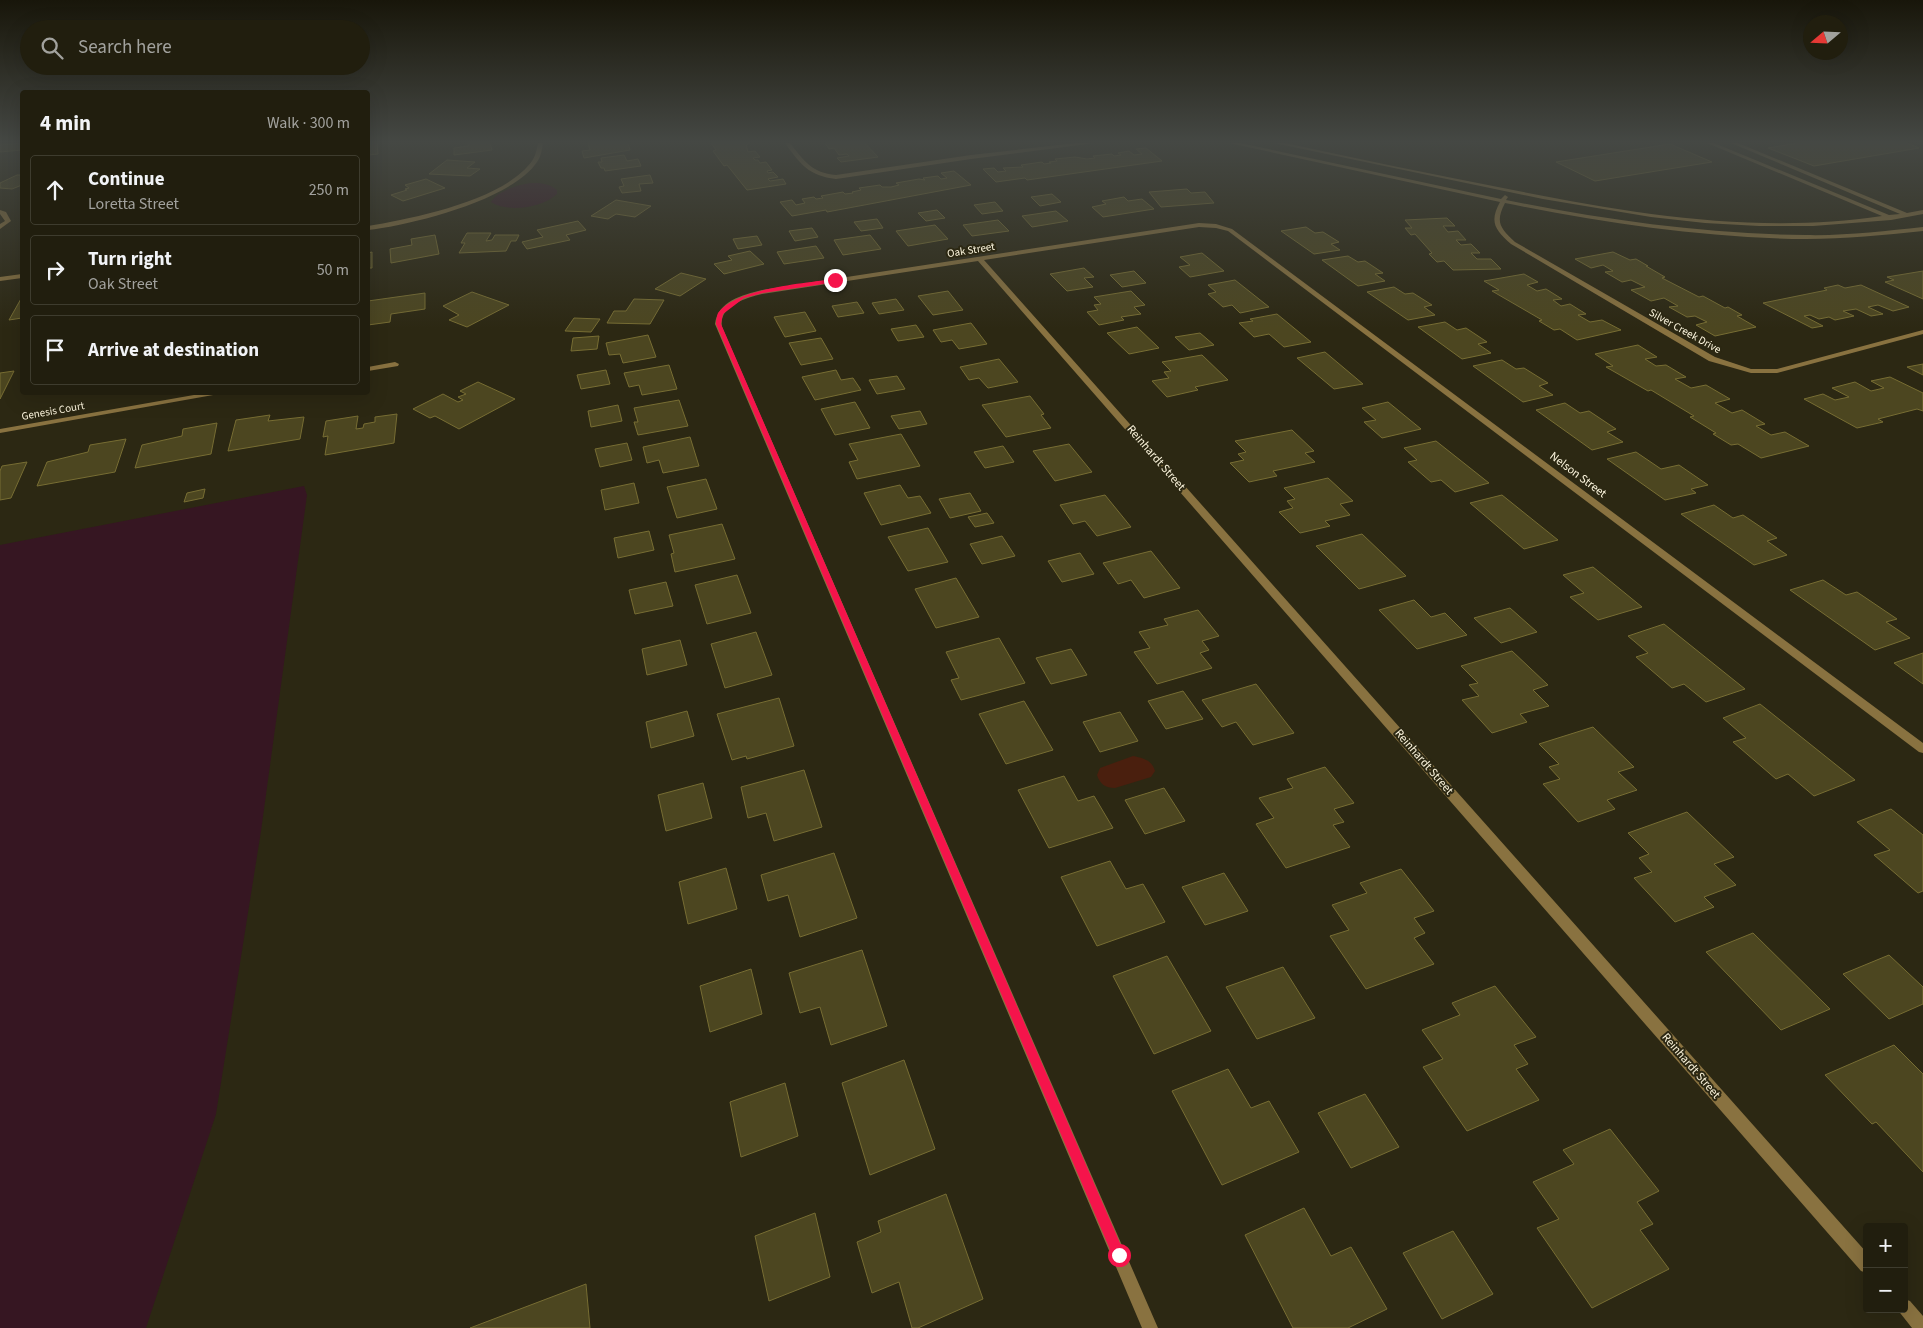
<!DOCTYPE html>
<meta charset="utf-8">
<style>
:root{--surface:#211e0e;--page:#2d2b1c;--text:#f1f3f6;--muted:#a2a29e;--line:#3e3c2e}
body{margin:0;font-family:"Source Sans 3",sans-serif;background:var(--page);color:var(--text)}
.controls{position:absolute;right:15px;bottom:15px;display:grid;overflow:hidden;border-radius:5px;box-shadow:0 5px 20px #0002}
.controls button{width:45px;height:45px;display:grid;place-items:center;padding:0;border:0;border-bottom:1px solid var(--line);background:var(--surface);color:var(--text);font:25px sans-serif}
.compass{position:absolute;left:1803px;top:15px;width:45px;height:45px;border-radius:50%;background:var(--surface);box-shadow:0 5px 20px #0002;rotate:251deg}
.stop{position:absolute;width:15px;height:15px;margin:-11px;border:4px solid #f5144b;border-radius:50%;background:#fff}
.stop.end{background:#f5144b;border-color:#fff;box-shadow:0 1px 5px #0008}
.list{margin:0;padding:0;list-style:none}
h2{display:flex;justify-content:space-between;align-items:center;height:65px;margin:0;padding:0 20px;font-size:21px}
h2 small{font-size:16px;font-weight:400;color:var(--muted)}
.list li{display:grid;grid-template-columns:32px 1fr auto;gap:15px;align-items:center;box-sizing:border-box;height:70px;margin:0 10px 10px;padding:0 10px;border:1px solid var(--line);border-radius:5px}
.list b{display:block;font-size:19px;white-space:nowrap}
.list p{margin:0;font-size:16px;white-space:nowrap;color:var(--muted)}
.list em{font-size:16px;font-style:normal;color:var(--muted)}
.icon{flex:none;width:28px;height:28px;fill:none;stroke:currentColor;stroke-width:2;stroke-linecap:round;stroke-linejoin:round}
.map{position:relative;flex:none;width:1923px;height:1328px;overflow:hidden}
.search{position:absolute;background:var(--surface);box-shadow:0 5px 20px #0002;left:20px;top:20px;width:350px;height:55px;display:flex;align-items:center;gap:12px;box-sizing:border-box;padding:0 18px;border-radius:28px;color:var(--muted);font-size:19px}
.panel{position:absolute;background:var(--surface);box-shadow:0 5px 20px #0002;left:20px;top:90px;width:350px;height:305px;border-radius:5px}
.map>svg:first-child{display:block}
</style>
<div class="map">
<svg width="1923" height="1328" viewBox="0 0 1923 1328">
<rect width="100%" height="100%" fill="#2c2813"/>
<!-- green -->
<g fill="#361622">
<path d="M530,183C540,183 549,183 557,190V194C542,208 508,213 491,202C497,191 518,185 530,183Z"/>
<polygon points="304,486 307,495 261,831 216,1114 146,1328 0,1328 0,545"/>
</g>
<!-- water -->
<path fill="#4a1f0e" d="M1133,756C1143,758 1152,760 1155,771L1151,777L1115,788C1105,788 1100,784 1097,775L1100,768Z"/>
<!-- building -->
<g fill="#4c4620" stroke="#776d33">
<polygon points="22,143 22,150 0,152 0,145"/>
<polygon points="368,143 377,143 378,154 368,155"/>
<polygon points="468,143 490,143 492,150 454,155 454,148 468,146"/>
<polygon points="588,143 628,143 630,150 584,158 582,151 590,150"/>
<polygon points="711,143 750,143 746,145 748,152 755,151 760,157 753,158 755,160 758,160 760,163 766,162 772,170 767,171 768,173 773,172 778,177 768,179 770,181 783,179 786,184 747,190 727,165 724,166 713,151 716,150"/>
<polygon points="825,143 865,143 878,157 841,162 837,158 849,156 847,154 839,155 834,148 829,149"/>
<polygon points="1798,143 1907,143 1919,148 1814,166 1768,148"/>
<polygon points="1670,144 1712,162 1595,181 1556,162"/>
<polygon points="1146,148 1162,161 1027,180 1025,178 996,182 983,169 994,168 998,172 1006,171 1003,168 1023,167 1021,165 1042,162 1044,164 1051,163 1049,162 1057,161 1055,159 1075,157 1087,159 1095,158 1093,156 1112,154 1114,156 1121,155 1118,153 1129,151 1134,155 1142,154 1136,149"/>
<polygon points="624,155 627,161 638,159 641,166 605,171 604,168 601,168 598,162 602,162 601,158"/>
<polygon points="447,160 475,162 467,168 480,169 470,176 429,174"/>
<polygon points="954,171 971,185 827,212 826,210 792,216 780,202 792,200 796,205 805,203 802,199 814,197 816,199 823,198 821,196 843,192 845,194 853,193 852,192 861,190 859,188 880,185 882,187 891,187 899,185 896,183 919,179 925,180 923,178 938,176 941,179 947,178 941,173"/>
<polygon points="17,175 22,175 22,185 12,189 0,188 0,183"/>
<polygon points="650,175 653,183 639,184 641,191 622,193 619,187 624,186 621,179"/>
<polygon points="426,179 445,188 403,201 391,195 407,190 405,189 409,188 405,185"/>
<polygon points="1187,189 1191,193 1205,192 1214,203 1161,207 1149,192"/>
<polygon points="1052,194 1061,202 1040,206 1031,197"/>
<polygon points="1124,197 1128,201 1142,199 1154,209 1103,217 1092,207 1106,204 1102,201"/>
<polygon points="616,200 651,206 635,217 616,214 608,219 591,216"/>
<polygon points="995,202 1003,211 982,214 974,205"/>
<polygon points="937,210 945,218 926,221 918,213"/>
<polygon points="1056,211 1068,221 1032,227 1022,216"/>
<polygon points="1447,218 1455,226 1443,226 1448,232 1458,231 1466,240 1456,240 1461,245 1471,244 1480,253 1471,253 1477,259 1491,259 1501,269 1453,270 1444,261 1437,262 1429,254 1432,253 1415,234 1411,235 1405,228 1412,228 1405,220"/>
<polygon points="877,219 883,228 861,231 854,222"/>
<polygon points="998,220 1009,231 972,236 963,225"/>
<polygon points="578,221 586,230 566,235 570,240 527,249 522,242 543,237 537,230"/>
<polygon points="935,225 948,239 908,246 896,231"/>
<polygon points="1306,227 1315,233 1323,232 1339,242 1331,244 1340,250 1314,254 1281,231"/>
<polygon points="812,228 818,237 795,241 789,231"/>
<polygon points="467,233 491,233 486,241 492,240 495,235 519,235 516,241 511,241 506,251 459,253 465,243 461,243"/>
<polygon points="435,235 439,254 391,263 390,249 412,245 411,239"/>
<polygon points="870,235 881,249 843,255 834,240"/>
<polygon points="757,236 762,245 738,249 733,239"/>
<polygon points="816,246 824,258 784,264 777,252"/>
<polygon points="750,251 764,264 724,274 714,264 732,260 728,256"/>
<polygon points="372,252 372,268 368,268 368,253"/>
<polygon points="1613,252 1630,260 1636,259 1648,266 1646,266 1665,277 1662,278 1699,297 1703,296 1725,308 1728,307 1742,315 1737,316 1756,327 1715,336 1696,325 1707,322 1695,316 1687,317 1669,307 1678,306 1664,298 1651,301 1631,290 1645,287 1631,280 1622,282 1605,272 1613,271 1603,265 1591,268 1575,259"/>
<polygon points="1202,253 1224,271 1190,277 1179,267 1190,265 1180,257"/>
<polygon points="1348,256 1358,262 1365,261 1383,273 1375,274 1385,281 1358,286 1322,260"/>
<polygon points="1084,268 1094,277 1084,278 1093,287 1067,291 1050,274"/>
<polygon points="1134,271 1146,283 1122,287 1110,275"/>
<polygon points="1923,271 1923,299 1885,282 1894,280 1887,277"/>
<polygon points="681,273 706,279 680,296 655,289"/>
<polygon points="1524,274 1538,282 1527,285 1537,291 1546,289 1562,299 1553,300 1561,306 1570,304 1586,314 1578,315 1590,322 1602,320 1621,330 1577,340 1560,329 1554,330 1539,321 1542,320 1492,291 1499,290 1484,281"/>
<polygon points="1235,280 1269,307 1240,313 1232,305 1223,307 1208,294 1216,292 1208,285"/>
<polygon points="1838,285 1845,288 1861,285 1909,307 1893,311 1878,305 1868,307 1883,314 1871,316 1856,309 1843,311 1854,316 1835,320 1829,317 1819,319 1810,315 1804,316 1823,326 1812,328 1763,303 1827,290 1824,288"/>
<polygon points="1394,287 1405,294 1413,293 1432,305 1424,307 1435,315 1408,320 1367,292"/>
<polygon points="948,291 963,310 933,315 918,296"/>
<polygon points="1131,291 1145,305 1134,307 1141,314 1121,317 1124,320 1099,325 1087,312 1098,310 1094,305 1101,304 1094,297"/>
<polygon points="472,292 509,305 467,327 449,320 459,315 443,306"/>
<polygon points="425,293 425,309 391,314 390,322 368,325 368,301"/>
<polygon points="22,297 22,318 9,320"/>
<polygon points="634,299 664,300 650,324 607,323 614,311 626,311"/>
<polygon points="896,299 904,310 879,314 872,303"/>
<polygon points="857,302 864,313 838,317 832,306"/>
<polygon points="805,312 816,331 785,337 774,317"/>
<polygon points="1277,314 1311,342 1284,347 1269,334 1254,337 1239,323 1253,321 1250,319"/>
<polygon points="574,318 600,319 591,332 565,331"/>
<polygon points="1445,322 1457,330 1466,328 1487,342 1478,344 1491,353 1462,359 1418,327"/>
<polygon points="971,323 987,344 959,349 952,340 941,342 933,330"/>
<polygon points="916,325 924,337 898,341 891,329"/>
<polygon points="1137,327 1159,348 1129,354 1107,333"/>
<polygon points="1200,333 1214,345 1189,350 1175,337"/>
<polygon points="648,335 656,357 623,363 620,354 609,355 606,343"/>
<polygon points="599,336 597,349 571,351 573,338"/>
<polygon points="821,338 833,359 801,365 789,343"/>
<polygon points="1638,345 1657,357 1645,359 1656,366 1666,365 1686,377 1675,379 1691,388 1706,385 1730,399 1715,403 1732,413 1742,410 1765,424 1756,426 1771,435 1785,432 1809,446 1761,458 1738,444 1731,445 1713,434 1716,433 1690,417 1694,416 1651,390 1648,391 1606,367 1613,366 1595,354"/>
<polygon points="1325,352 1363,384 1334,389 1297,358"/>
<polygon points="1202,355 1228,380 1195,387 1198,390 1167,397 1152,381 1169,378 1164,372 1171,371 1162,362"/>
<polygon points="999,359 1018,382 988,388 979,378 969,380 960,367"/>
<polygon points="1502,360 1516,369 1524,368 1548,383 1539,386 1553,395 1523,402 1473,366"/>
<polygon points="1923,364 1923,375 1907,367"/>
<polygon points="669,365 677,389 642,395 639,385 629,387 624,373"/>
<polygon points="606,370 610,384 581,389 577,375"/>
<polygon points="836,370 841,380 853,378 861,390 815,400 802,377"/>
<polygon points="14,371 0,399 0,373"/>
<polygon points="897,376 905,389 877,394 869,380"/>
<polygon points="1890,377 1923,393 1923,411 1917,409 1878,419 1883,422 1857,428 1804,399 1823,394 1835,400 1849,397 1832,388 1855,382 1871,391 1884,388 1871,381"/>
<polygon points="478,382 515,399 459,429 435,416 430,418 413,409 443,394 458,402 463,400 458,397 466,394 460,391"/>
<polygon points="1030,396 1044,414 1041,415 1051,428 1006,437 982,405"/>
<polygon points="679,400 688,426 638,435 634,422 638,422 634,408"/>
<polygon points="855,402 870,428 835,435 821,409"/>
<polygon points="1388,402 1421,429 1382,438 1364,422 1376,420 1362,408"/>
<polygon points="1565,403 1580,413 1589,411 1616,429 1607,432 1623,442 1592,450 1536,410"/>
<polygon points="618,405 622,421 591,427 588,411"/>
<polygon points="920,411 927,424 899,429 891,416"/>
<polygon points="397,414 394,443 325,455 328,436 323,437 326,421 358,416 356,429 363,428 364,424 375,422 375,417"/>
<polygon points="270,415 268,421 304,417 300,439 228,451 236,420"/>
<polygon points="217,423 211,454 135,468 142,445 182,436 183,429"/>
<polygon points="1292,430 1314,451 1305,453 1315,462 1273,471 1277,476 1249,482 1230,463 1244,460 1238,454 1246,452 1235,441"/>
<polygon points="901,434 920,466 857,479 849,462 858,460 849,444"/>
<polygon points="690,437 699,466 663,473 659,460 647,463 643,447"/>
<polygon points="126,439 115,472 37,486 47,462 88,452 90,445"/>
<polygon points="1436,441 1489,483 1455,492 1441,480 1431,482 1408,462 1417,460 1404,448"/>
<polygon points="627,443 632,460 600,467 595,449"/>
<polygon points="1069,444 1092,472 1055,481 1033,451"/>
<polygon points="1003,446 1014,462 985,468 974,452"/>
<polygon points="1636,452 1661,469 1679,465 1708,485 1691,489 1696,493 1665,500 1607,459"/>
<polygon points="27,462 11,498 0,500 0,471 2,466"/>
<polygon points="1328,478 1353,501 1340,504 1350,515 1325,521 1330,526 1300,533 1279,512 1293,508 1287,501 1295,499 1284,488"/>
<polygon points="706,479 717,509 677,518 667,487"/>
<polygon points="634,483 639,503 605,510 601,490"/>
<polygon points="900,485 908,498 920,496 931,513 881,525 864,493"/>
<polygon points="205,489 203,498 184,502 187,493"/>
<polygon points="970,493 981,511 950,518 939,499"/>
<polygon points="1105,495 1131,527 1097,536 1085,521 1073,524 1060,505"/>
<polygon points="1502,495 1558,540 1524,549 1470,503"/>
<polygon points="1714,505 1733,518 1743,515 1777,538 1767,541 1787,555 1754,565 1681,514"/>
<polygon points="987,513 994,523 975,527 968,517"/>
<polygon points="722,524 735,559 675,572 671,554 674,553 669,535"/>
<polygon points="928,528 948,562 908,571 888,537"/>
<polygon points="649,531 654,550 618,558 614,538"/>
<polygon points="1362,534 1406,576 1359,589 1316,546"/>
<polygon points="1002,536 1015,556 982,564 970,544"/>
<polygon points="1151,551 1180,588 1144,598 1131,580 1118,584 1103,563"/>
<polygon points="1080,553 1094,574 1062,582 1048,561"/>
<polygon points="1593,567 1642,607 1598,620 1570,597 1584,593 1563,575"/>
<polygon points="737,575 751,613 707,624 695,585"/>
<polygon points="956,578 979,617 936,628 915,589"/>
<polygon points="1823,580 1846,595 1857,592 1897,619 1886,622 1910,638 1875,650 1790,590"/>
<polygon points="666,582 673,606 635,614 629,590"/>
<polygon points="1414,600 1431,617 1445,613 1467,635 1417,649 1379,610"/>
<polygon points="1510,608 1537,632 1501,643 1474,618"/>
<polygon points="1198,610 1219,636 1202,641 1209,650 1200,653 1212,668 1157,684 1134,652 1150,648 1139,632 1168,625 1164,619"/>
<polygon points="1664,624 1745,689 1706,702 1684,684 1672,688 1636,657 1648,653 1628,636"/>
<polygon points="756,632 772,675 725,688 711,644"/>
<polygon points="999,638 1025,683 961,700 951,680 959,678 946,652"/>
<polygon points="680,640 687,665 647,675 642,649"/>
<polygon points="1071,649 1087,675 1051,684 1036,658"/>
<polygon points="1512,651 1548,685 1533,690 1549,706 1520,714 1527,722 1492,733 1462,700 1479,696 1469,685 1478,683 1461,666"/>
<polygon points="1923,653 1923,684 1894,663"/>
<polygon points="1256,684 1294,733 1253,745 1236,722 1222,727 1202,700"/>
<polygon points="1183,691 1203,719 1166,729 1148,701"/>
<polygon points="779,698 794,746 747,759 746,756 732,760 717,714"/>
<polygon points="1024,701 1053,750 1006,764 979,714"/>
<polygon points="1760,704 1855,780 1814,796 1788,774 1776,779 1733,742 1746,738 1723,718"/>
<polygon points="687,711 694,736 651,748 646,722"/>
<polygon points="1120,712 1138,741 1100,752 1083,722"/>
<polygon points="1593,727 1634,767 1618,772 1637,790 1607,800 1615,809 1578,822 1543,784 1560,779 1549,767 1559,764 1539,744"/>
<polygon points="1325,767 1354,803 1334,809 1344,822 1333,825 1350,847 1286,868 1256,824 1274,818 1259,798 1293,788 1287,779"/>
<polygon points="804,770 822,827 774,841 766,813 748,818 741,787"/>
<polygon points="1064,776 1078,801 1094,796 1113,828 1049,848 1018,790"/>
<polygon points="703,783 712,818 666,831 658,795"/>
<polygon points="1164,788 1185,821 1145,834 1125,800"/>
<polygon points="1891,809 1923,835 1923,891 1918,893 1874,855 1890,850 1857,822"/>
<polygon points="1687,812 1734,857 1714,864 1736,885 1704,897 1714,907 1675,922 1634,878 1652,872 1639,858 1649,854 1628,833"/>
<polygon points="834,853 857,918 800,937 788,895 768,901 761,875"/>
<polygon points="1110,861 1126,889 1143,884 1165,922 1097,946 1061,877"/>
<polygon points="726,868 737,909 688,924 679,882"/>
<polygon points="1401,869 1434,911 1414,918 1425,933 1414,938 1434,964 1366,989 1330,936 1349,930 1332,905 1367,893 1360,883"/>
<polygon points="1224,873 1248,911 1205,925 1182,887"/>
<polygon points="1753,933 1830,1009 1781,1030 1706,952"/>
<polygon points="862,950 887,1026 831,1045 820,1007 800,1013 789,973"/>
<polygon points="1889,955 1923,987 1923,1004 1889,1019 1843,974"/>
<polygon points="1167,956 1211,1031 1154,1054 1113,976"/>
<polygon points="1283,967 1315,1018 1257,1039 1226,987"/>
<polygon points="751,969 762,1014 710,1032 700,986"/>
<polygon points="1495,986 1536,1037 1514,1045 1528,1064 1516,1069 1539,1100 1467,1131 1423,1067 1443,1059 1422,1030 1460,1015 1452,1003"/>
<polygon points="1894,1045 1923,1074 1923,1172 1876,1122 1872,1124 1825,1075"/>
<polygon points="904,1060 935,1149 870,1175 842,1083"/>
<polygon points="1228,1069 1251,1108 1269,1101 1299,1152 1222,1185 1172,1091"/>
<polygon points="785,1083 798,1136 741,1157 730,1102"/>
<polygon points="1365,1094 1399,1147 1351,1168 1318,1113"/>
<polygon points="1610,1129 1659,1191 1637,1202 1653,1224 1640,1230 1669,1269 1592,1308 1537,1228 1559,1219 1533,1182 1574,1164 1563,1150"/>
<polygon points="946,1194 983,1299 918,1328 912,1328 899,1282 872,1293 857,1242 881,1232 878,1221"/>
<polygon points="1304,1208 1331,1256 1351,1247 1387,1309 1348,1328 1293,1328 1245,1235"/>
<polygon points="815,1213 830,1277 769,1301 755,1236"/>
<polygon points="1453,1231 1493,1294 1442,1319 1403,1253"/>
<polygon points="586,1284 590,1328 470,1328"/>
</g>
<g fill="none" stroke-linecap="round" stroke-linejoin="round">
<!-- street -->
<g fill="#897240" fill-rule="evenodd">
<path d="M538,143H543C542,149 541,157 537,162C512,200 411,225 368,230V226C413,218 503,201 532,161C535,157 537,149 538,143Z"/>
<path d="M785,143H790C804,161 812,173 836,175L971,155L1076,143H1095L971,159L836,179C809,176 800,164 785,143Z"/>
<path d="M1229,143H1240L1501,199L1505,195L1508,197L1506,200C1605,220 1705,234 1805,235C1845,236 1884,231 1923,227V231C1884,235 1845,239 1806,239C1704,238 1604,223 1505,203C1495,222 1500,228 1515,242L1715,357L1751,369H1777L1923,330V334L1777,373H1751L1709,361L1511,244C1495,230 1489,222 1500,202Z"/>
<path d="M1274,143H1285C1358,159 1431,174 1503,188C1627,213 1756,235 1882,216L1707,143H1714L1889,215L1900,214L1731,143H1738L1907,213L1923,210V214L1891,220L1813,226H1759L1705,223L1651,217L1543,199Z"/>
<polygon points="0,210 6,212 11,221 0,229 0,224 5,221 0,214"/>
<path d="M1199,223L1216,224L1232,229L1923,743V753L1919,752L1228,231L1216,228L1199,227L984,260L1867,1253V1273L1861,1271L978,261L762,294C746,298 718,306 722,327L1158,1328H1142L715,324C718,301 742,295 762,290Z"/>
<polygon points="22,274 22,278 0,281 0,277"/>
<polygon points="395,362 399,364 398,366 368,371 368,367"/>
<polygon points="211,392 230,392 0,433 0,429"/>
<polygon points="1904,1299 1910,1301 1923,1316 1923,1328 1912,1328 1897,1309 1904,1309"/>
</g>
</g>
<!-- sky -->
<linearGradient id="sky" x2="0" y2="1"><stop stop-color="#18160a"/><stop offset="0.43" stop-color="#454844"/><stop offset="1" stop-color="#454844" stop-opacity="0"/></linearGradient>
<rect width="1923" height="329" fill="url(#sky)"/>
<!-- route -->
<path fill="#f5144b" d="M835,279L837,282L763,293L744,298L723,314L721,324L1123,1250L1125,1255L1123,1259L1119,1261L1114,1259L716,324C716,321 717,315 718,313C736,288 806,283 835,279Z"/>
<g text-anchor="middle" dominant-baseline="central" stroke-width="4" stroke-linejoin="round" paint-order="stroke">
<!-- far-street labels -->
<g font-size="11" fill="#fef7df" stroke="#2c2813">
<text transform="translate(971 250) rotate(-9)">Oak Street</text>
<text transform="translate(1685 331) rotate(29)">Silver Creek Drive</text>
<text transform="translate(53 411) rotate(-10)">Genesis Court</text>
</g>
<!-- street labels -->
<g font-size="12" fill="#fef7df" stroke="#2c2813">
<text transform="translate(1156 458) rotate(49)">Reinhardt Street</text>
<text transform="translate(1578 475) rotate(37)">Nelson Street</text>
<text transform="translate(1424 762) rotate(49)">Reinhardt Street</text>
<text transform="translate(1691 1066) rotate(49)">Reinhardt Street</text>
</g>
</g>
</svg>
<div class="controls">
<button>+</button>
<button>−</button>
</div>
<svg class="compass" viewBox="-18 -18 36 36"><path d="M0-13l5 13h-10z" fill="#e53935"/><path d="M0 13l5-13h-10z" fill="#a2a29e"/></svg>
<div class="stop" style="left:1119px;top:1255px"></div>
<div class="stop end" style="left:835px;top:280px"></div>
<div class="search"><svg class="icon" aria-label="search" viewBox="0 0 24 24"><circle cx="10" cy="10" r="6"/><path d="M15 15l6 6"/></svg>Search here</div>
<section class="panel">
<h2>4 min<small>Walk · 300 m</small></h2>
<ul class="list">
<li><svg class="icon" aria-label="ahead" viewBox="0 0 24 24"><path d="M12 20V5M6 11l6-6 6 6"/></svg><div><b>Continue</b><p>Loretta Street</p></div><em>250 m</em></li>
<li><svg class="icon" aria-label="right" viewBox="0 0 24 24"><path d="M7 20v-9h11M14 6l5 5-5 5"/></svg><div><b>Turn right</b><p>Oak Street</p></div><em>50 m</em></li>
<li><svg class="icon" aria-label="arrive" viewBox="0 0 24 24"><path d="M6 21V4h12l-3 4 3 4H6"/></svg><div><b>Arrive at destination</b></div></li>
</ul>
</section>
</div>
